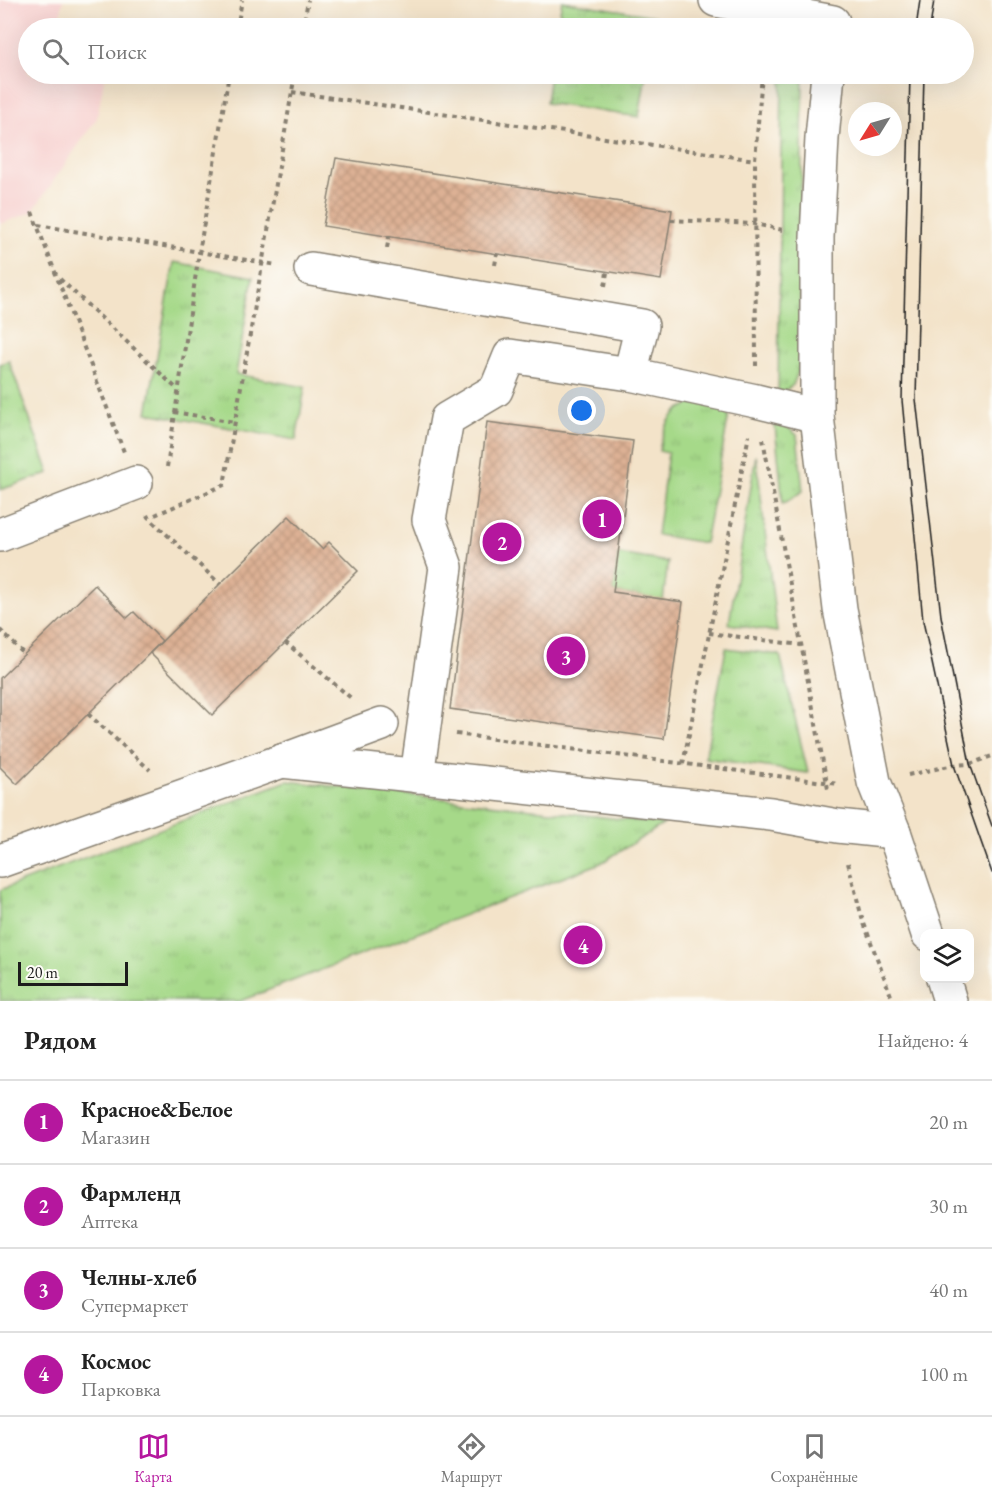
<!DOCTYPE html>
<html lang="ru">
<meta charset="utf-8">
<style>
:root{--surface:#fff;--page:#f2f2f2;--text:#222;--muted:#767676;--line:#e0e0e0;--accent:#b5179e}
body{margin:0;font-family:"EB Garamond",serif;background:var(--page);color:var(--text)}
.controls{position:absolute;right:18px;bottom:18px;display:grid;overflow:hidden;border-radius:12px;box-shadow:0 6px 24px #0002}
.controls button{width:54px;height:54px;display:grid;place-items:center;padding:0;border:0;border-bottom:2px solid var(--line);background:var(--surface);color:var(--text);font:30px sans-serif}
.compass{position:absolute;left:848px;top:102px;width:54px;height:54px;border-radius:50%;background:var(--surface);box-shadow:0 6px 24px #0002;rotate:233deg}
.scale{position:absolute;left:18px;bottom:15px;width:110px;box-sizing:border-box;padding-left:6px;border:3px solid #1c1c1c;border-top:0;font-size:16px;line-height:21px;white-space:nowrap;color:#1c1c1c;-webkit-text-stroke:4px #fdfcf7;paint-order:stroke}
.you{position:absolute;left:582px;top:411px;width:21px;height:21px;margin:-15px;border:4px solid #fff;border-radius:50%;background:#1a73e8;box-shadow:0 0 0 9px #1a73e833}
.badge{display:grid;place-items:center;width:39px;height:39px;border-radius:50%;background:var(--accent);color:#fff;font-size:20px;font-weight:700}
.pin{position:absolute;translate:-50% -50%;border:3px solid #fff;box-shadow:0 2px 6px #0006}
.list{margin:0;padding:0;list-style:none}
h2{display:flex;justify-content:space-between;align-items:center;height:78px;margin:0;padding:0 24px;font-size:26px}
h2 small{font-size:20px;font-weight:400;color:var(--muted)}
.list li{display:grid;grid-template-columns:39px 1fr auto;gap:18px;align-items:center;box-sizing:border-box;height:84px;padding:0 24px;border-top:2px solid var(--line)}
.list b{display:block;font-size:22px;white-space:nowrap}
.list p{margin:0;font-size:20px;white-space:nowrap;color:var(--muted)}
.list em{font-size:20px;font-style:normal;color:var(--muted)}
.icon{flex:none;width:33px;height:33px;fill:none;stroke:currentColor;stroke-width:2;stroke-linecap:round;stroke-linejoin:round}
.map{position:relative;flex:none;width:992px;height:1001px;overflow:hidden}
.search{position:absolute;background:var(--surface);box-shadow:0 6px 24px #0002;left:18px;right:18px;top:18px;height:66px;display:flex;align-items:center;gap:15px;box-sizing:border-box;padding:0 21px;border-radius:33px;color:var(--muted);font-size:22px}
.sheet{height:414px;background:var(--surface)}
nav{display:flex;justify-content:space-around;align-items:center;box-sizing:border-box;height:84px;border-top:2px solid var(--line);background:var(--surface);font-size:16px;color:var(--muted)}
nav a{display:grid;justify-items:center;gap:3px}
nav .on{color:var(--accent)}
.map>svg:first-child{display:block}
</style>
<div class="map">
<svg width="992" height="1001" viewBox="0 0 992 1001">
<defs>
<pattern id="grass-tufts" width="24" height="20" patternUnits="userSpaceOnUse" patternTransform="scale(1.5)"><rect width="24" height="20" fill="#a6d989"/><path d="M3 7l-1-3M5 7V3M7 7l1-3M15 17l-1-3M17 17v-4M19 17l1-3" fill="none" stroke="#8eba76"/></pattern>
<pattern id="building-cross-hatch" width="8" height="8" patternUnits="userSpaceOnUse" patternTransform="scale(1.5)"><rect width="8" height="8" fill="#ddb194"/><path d="M0 0l8 8M0 8l8-8" fill="none" stroke="#bd987f"/></pattern>
</defs>
<rect width="100%" height="100%" fill="#fdfcf7"/>
<filter id="ink" filterUnits="userSpaceOnUse"><feTurbulence type="fractalNoise" baseFrequency=".0167" numOctaves="2"/><feDisplacementMap in="SourceGraphic" scale="12" xChannelSelector="R" yChannelSelector="G"/><feConvolveMatrix kernelMatrix="1 2 1 2 8 2 1 2 1" color-interpolation-filters="sRGB"/></filter>
<filter id="wash" filterUnits="userSpaceOnUse"><feTurbulence type="fractalNoise" baseFrequency=".008" numOctaves="4" result="noise"/><feDisplacementMap in="SourceGraphic" scale="24" xChannelSelector="R" yChannelSelector="G"/><feGaussianBlur stdDeviation="1.35" result="paint"/><feColorMatrix in="noise" values="0 0 0 0 0 0 0 0 0 0 0 0 0 0 0 0 0 1.4 0 .05"/><feComposite in="paint" operator="in"/></filter>
<g filter="url(#wash)">
<rect width="100%" height="100%" fill="#f3e3c9"/>
<!-- built -->
<polygon fill="#f7d0cf" points="0,0 63,0 58,28 28,28 28,74 105,74 97,118 32,212 0,224"/>
<!-- grass -->
<g fill="url(#grass-tufts)" stroke="#617a52" stroke-width="1.5">
<polygon points="562,1 655,16 653,28 557,28"/>
<polygon points="550,74 646,74 639,117 546,103"/>
<polygon points="782,74 803,74 799,369 793,385 778,395"/>
<polygon points="174,262 253,277 236,374 305,387 296,440 147,413"/>
<polygon points="9,361 49,473 0,490 0,364"/>
<path d="M700,403L730,409L705,543L657,535L668,453L659,451C662,434 668,413 686,406C690,404 696,403 700,403Z"/>
<polygon points="774,416 797,435 803,491 783,504"/>
<polygon points="756,455 777,632 729,624"/>
<polygon points="618,554 668,562 663,600 613,592"/>
<polygon points="726,648 780,655 808,773 705,758"/>
<polygon points="287,781 664,824 601,863 240,1001 0,1001 0,890"/>
</g>
<g id="blocks">
<!-- building -->
<g fill="url(#building-cross-hatch)">
<polygon points="336,158 672,210 661,280 323,226"/>
<polygon points="487,422 633,441 613,592 683,602 664,739 450,709"/>
<polygon points="289,516 322,549 329,542 358,571 212,715 150,653"/>
<polygon points="95,585 127,618 134,612 162,641 17,784 0,767 0,678"/>
</g>
</g>
</g>
<g filter="url(#ink)">
<use href="#blocks" fill-opacity="0" stroke="#888072" stroke-width="1.5"/>
<g fill="none" stroke-linecap="round" stroke-linejoin="round">
<defs>
<g id="minor">
<polyline points="716,0 833,22"/>
<polyline points="828,74 822,138 817,237 817,416 840,609 874,782 894,832 928,934"/>
<polyline points="311,269 642,326 630,374 756,401 817,416"/>
<polyline points="0,535 136,483"/>
<polyline points="282,761 771,814 838,826 894,832"/>
<polyline points="417,776 446,567 429,520 447,419 496,390 510,356 630,374"/>
<polyline points="0,861 282,761 382,724"/>
<polyline points="943,978 950,1001"/>
</g>
</defs>
<!-- minor casing -->
<use href="#minor" stroke="#888072" stroke-width="36"/>
<!-- path -->
<g stroke="#888072" stroke-width="4" stroke-dasharray="4.5 4.5" stroke-linecap="butt">
<polyline points="237,28 242,0"/>
<polyline points="303,28 308,0"/>
<polyline points="292,92 755,160"/>
<polyline points="32,212 124,452"/>
<polyline points="671,220 755,224 783,230"/>
<polyline points="38,225 277,265"/>
<polyline points="387,248 389,237"/>
<polyline points="495,265 497,254"/>
<polyline points="60,279 177,389"/>
<polyline points="605,286 607,272"/>
<polyline points="756,366 755,160 762,74"/>
<polyline points="174,412 235,422"/>
<polyline points="763,439 828,789"/>
<polyline points="167,467 199,253 229,74"/>
<polyline points="147,515 148,517 220,584"/>
<polyline points="155,515 224,485 295,74"/>
<polyline points="0,630 24,654"/>
<polyline points="709,633 801,645"/>
<polyline points="285,642 351,698"/>
<polyline points="88,714 150,770"/>
<polyline points="456,734 839,784"/>
<polyline points="683,764 749,435"/>
<polyline points="908,775 954,765 970,764 992,756"/>
<polyline points="848,863 862,918 893,1001"/>
</g>
<!-- minor -->
<use href="#minor" stroke="#fff" stroke-width="33"/>
<!-- tram -->
<g stroke="#1c1c1c" stroke-width="1.5">
<polyline points="916,28 920,0"/>
<polyline points="930,28 934,0"/>
<polyline points="910,74 902,400 923,621 954,765 992,873"/>
<polyline points="924,74 916,399 941,616 970,764 992,826"/>
</g>
</g>
</g>
</svg>
<div class="controls">
<button><svg class="icon" aria-label="layers" viewBox="0 0 24 24"><path d="M12 4l9 5-9 5-9-5zM3 14l9 5 9-5"/></svg></button>
</div>
<svg class="compass" viewBox="-18 -18 36 36"><path d="M0-13l5 13h-10z" fill="#e53935"/><path d="M0 13l5-13h-10z" fill="#767676"/></svg>
<div class="scale">20 m</div>
<div class="you"></div>
<div class="pin badge" style="left:602px;top:519px">1</div>
<div class="pin badge" style="left:502px;top:542px">2</div>
<div class="pin badge" style="left:566px;top:656px">3</div>
<div class="pin badge" style="left:583px;top:945px">4</div>
<div class="search"><svg class="icon" aria-label="search" viewBox="0 0 24 24"><circle cx="10" cy="10" r="6"/><path d="M15 15l6 6"/></svg>Поиск</div>
</div>
<section class="sheet">
<h2>Рядом<small>Найдено: 4</small></h2>
<ul class="list">
<li><span class="badge">1</span><div><b>Красное&amp;Белое</b><p>Магазин</p></div><em>20 m</em></li>
<li><span class="badge">2</span><div><b>Фармленд</b><p>Аптека</p></div><em>30 m</em></li>
<li><span class="badge">3</span><div><b>Челны-хлеб</b><p>Супермаркет</p></div><em>40 m</em></li>
<li><span class="badge">4</span><div><b>Космос</b><p>Парковка</p></div><em>100 m</em></li>
</ul>
</section>
<nav>
<a class="on"><svg class="icon" aria-label="map" viewBox="0 0 24 24"><path d="M3 6l6-2 6 2 6-2v14l-6 2-6-2-6 2zM9 4v14M15 6v14"/></svg>Карта</a>
<a><svg class="icon" aria-label="directions" viewBox="0 0 24 24"><path d="M12 3l9 9-9 9-9-9zM9 14v-3h6M13 9l2 2-2 2"/></svg>Маршрут</a>
<a><svg class="icon" aria-label="saved" viewBox="0 0 24 24"><path d="M7 4h10v16l-5-4-5 4z"/></svg>Сохранённые</a>
</nav>
